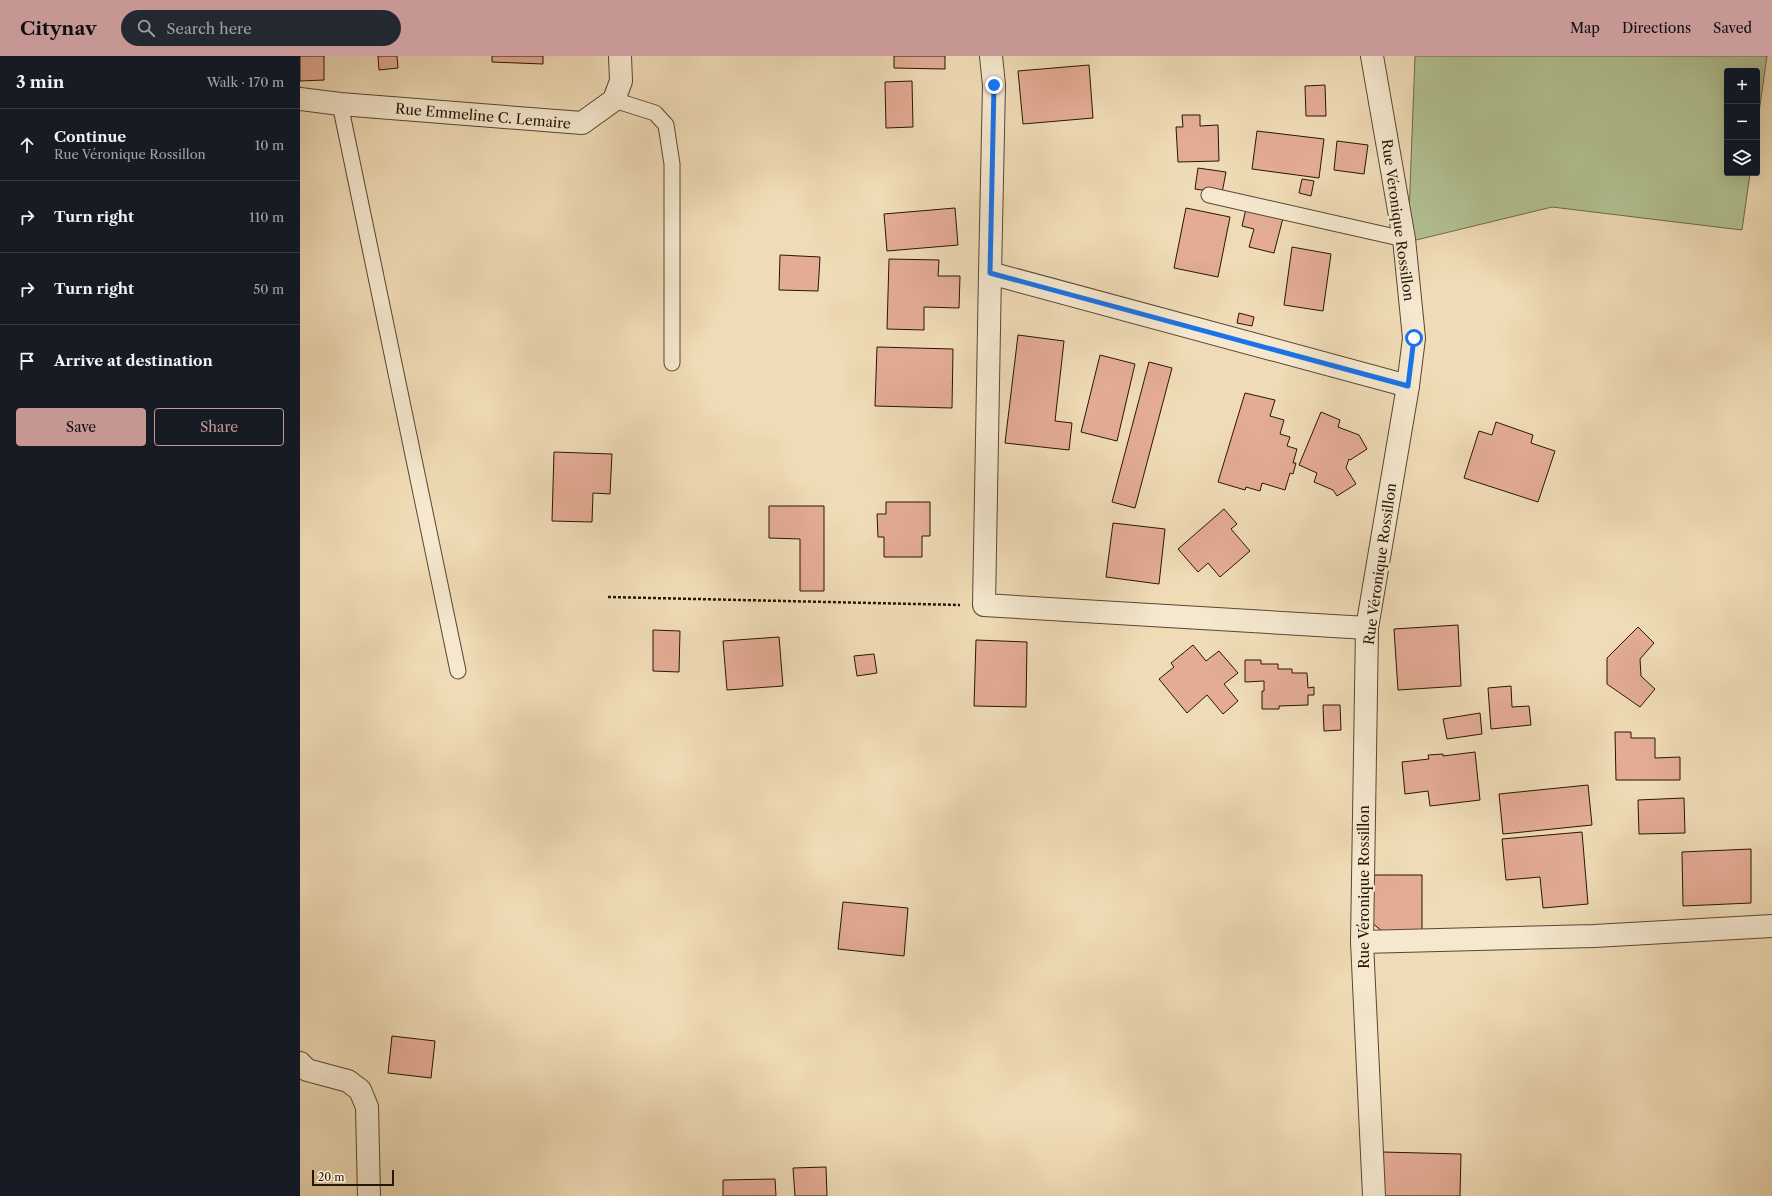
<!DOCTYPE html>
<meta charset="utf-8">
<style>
:root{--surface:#171b24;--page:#242831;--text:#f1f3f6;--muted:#9ea1a6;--line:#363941;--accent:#c59692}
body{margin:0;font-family:"Libre Caslon Text",serif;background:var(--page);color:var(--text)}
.controls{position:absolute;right:12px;top:12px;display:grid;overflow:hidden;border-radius:4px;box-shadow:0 4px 16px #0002}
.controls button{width:36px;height:36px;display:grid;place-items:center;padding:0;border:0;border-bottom:1px solid var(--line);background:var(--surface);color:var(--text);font:20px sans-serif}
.scale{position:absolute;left:12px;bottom:10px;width:82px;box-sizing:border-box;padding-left:4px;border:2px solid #281506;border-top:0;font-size:11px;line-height:14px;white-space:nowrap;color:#281506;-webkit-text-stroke:3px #f5e8cf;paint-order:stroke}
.stop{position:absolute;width:12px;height:12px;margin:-9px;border:3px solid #1a73e8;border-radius:50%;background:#fff}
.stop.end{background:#1a73e8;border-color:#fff;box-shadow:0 1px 4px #0008}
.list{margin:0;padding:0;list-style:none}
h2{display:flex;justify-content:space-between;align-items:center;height:52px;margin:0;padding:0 16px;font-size:17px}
h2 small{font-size:13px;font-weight:400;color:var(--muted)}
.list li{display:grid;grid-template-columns:26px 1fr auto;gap:12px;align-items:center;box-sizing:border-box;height:72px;padding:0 16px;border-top:1px solid var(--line)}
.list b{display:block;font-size:15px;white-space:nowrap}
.list p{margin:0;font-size:13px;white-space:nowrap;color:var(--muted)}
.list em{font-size:13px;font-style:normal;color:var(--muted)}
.actions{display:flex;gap:8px;padding:12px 16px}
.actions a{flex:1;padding:9px 0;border:1px solid var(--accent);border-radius:4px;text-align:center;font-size:14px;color:var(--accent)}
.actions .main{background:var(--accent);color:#111}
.icon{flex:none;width:22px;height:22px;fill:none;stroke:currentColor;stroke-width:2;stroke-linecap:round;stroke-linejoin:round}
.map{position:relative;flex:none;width:1472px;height:1140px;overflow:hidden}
header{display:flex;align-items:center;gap:24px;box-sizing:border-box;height:56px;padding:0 20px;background:var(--accent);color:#111}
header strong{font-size:19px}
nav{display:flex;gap:22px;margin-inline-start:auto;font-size:14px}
.search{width:280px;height:36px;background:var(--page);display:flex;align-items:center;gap:10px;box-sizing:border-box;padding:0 14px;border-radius:22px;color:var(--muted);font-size:15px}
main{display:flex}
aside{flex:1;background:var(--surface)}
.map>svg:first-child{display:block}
</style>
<header>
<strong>Citynav</strong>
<div class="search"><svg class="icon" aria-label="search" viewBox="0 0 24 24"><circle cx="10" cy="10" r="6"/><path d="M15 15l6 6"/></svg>Search here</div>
<nav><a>Map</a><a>Directions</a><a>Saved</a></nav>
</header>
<main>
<aside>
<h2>3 min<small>Walk · 170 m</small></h2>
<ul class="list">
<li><svg class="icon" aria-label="ahead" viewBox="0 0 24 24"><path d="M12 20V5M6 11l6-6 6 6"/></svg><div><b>Continue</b><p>Rue Véronique Rossillon</p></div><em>10 m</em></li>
<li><svg class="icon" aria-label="right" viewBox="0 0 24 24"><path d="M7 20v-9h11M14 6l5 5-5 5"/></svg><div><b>Turn right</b></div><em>110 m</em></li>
<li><svg class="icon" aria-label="right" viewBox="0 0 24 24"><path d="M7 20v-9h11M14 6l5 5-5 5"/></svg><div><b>Turn right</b></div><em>50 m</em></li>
<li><svg class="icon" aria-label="arrive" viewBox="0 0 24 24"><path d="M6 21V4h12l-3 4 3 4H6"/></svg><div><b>Arrive at destination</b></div></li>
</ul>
<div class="actions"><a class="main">Save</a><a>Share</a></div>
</aside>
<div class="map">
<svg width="1472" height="1140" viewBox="0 0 1472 1140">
<rect width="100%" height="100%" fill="#efdbb5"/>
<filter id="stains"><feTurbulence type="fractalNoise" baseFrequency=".005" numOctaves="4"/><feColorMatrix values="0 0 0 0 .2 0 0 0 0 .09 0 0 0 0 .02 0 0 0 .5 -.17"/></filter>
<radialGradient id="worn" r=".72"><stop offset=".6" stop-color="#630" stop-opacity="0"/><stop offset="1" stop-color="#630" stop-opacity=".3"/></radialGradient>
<!-- green -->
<polygon fill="#b2c192" stroke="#6d6b4c" points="1115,0 1467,0 1457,70 1457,15 1427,15 1427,117 1450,117 1442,174 1252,151 1108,186"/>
<!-- building -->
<g fill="#e4ac95" stroke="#281506">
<polygon points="0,0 24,0 24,24 0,25"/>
<polygon points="78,0 97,0 98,12 79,14"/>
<polygon points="192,0 243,0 243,8 192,6"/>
<polygon points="594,0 645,0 645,13 594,12"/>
<polygon points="789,9 793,62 723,68 718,15"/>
<polygon points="612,25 613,71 586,72 585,26"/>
<polygon points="1025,29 1026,60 1006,60 1005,30"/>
<polygon points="882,59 900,59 900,70 918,69 919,105 878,106 876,71 883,71"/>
<polygon points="957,75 1024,83 1019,122 952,113"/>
<polygon points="1037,85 1068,89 1064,118 1034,114"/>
<polygon points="898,112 926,116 922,137 895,133"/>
<polygon points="1002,123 1014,125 1011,140 999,137"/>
<polygon points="655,152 658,189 587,195 584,158"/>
<polygon points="886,152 930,161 918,221 874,212"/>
<polygon points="946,153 983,162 974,197 949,191 954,173 942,170"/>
<polygon points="992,191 1031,198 1023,255 984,249"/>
<polygon points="480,199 520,201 518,235 479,234"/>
<polygon points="589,203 639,204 638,220 660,220 659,252 624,251 624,274 587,273"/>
<polygon points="939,257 954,261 952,270 937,267"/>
<polygon points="718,279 764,285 755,365 772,367 769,394 705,387"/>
<polygon points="577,291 653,293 652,352 575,350"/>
<polygon points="800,299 835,308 817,385 781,376"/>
<polygon points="849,306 872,312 835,452 812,446"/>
<polygon points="945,337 975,344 970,360 984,364 980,378 990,381 987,390 997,393 993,407 996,407 993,418 990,417 985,434 962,427 960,435 946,431 945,434 918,426"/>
<polygon points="1021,356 1040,364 1038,371 1059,379 1067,393 1050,404 1049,403 1046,412 1056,428 1037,440 1033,434 1014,426 1017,417 999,409"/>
<polygon points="1196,366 1233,379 1231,387 1255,395 1238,446 1164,422 1179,375 1192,379"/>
<polygon points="254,396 312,398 310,438 293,437 292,466 252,465"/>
<polygon points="586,446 630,446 630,480 622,480 622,501 584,501 584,481 578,481 577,458 586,458"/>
<polygon points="469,450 524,450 524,535 500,535 500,483 469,482"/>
<polygon points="924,453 937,468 931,473 950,495 920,521 908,507 898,516 878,493"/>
<polygon points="813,467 865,473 859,528 806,521"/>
<polygon points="1158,569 1161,630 1098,634 1094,573"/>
<polygon points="1338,571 1354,587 1340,603 1341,620 1355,633 1340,651 1307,628 1307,602"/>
<polygon points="353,574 380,575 379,616 353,615"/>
<polygon points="479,581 483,630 427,634 423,585"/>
<polygon points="676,584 727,586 726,651 674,650"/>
<polygon points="893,589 906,605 919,595 938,617 924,628 938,645 923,658 907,639 887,657 859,623 874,611 871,607"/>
<polygon points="574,598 577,617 557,620 554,600"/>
<polygon points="945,604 961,604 961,608 978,608 978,613 992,613 992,617 1007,617 1008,632 1014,631 1014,639 1008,639 1008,649 979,650 979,653 962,653 962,635 964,635 964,625 945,626"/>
<polygon points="1211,630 1212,651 1229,650 1231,669 1191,673 1188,632"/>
<polygon points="1023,649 1040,649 1041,674 1024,675"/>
<polygon points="1180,657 1182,678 1147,683 1143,663"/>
<polygon points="1315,676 1331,676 1331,682 1355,682 1355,702 1380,701 1380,724 1316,724"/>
<polygon points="1175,696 1180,744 1130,750 1128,735 1105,738 1102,706 1129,703 1128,699 1143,698 1143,700"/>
<polygon points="1288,729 1292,769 1203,778 1199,738"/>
<polygon points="1384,742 1385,777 1339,778 1338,744"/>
<polygon points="1282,776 1288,848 1243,852 1240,821 1206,824 1202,783"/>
<polygon points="1451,793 1451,847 1383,850 1382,796"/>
<polygon points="1071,819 1122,819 1122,878 1087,879 1072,867"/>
<polygon points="543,846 608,852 604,900 538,893"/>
<polygon points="92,980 135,985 131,1022 88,1017"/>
<polygon points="1083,1096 1161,1098 1160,1140 1082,1140"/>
<polygon points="526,1111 527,1140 495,1140 493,1112"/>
<polygon points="475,1123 476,1140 423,1140 423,1124"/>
</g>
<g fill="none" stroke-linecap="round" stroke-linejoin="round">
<defs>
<g id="service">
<polyline points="314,44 355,57 366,69 372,108 372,307"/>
<polyline points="40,48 158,615"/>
<polyline points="909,139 1104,183"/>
</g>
<g id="minor">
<polyline points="691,0 694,29 690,217 1108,330"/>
<polyline points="1072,0 1104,183 1114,282 1108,330 1067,572 1062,886 1074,1140"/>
<polyline points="0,43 40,48 282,67 314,44 321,25 320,0"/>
<polyline points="690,217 684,549 1067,572"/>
<polyline points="1062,886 1294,880 1472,870"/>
<polyline points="0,1007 7,1014 48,1025 60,1034 67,1051 69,1140"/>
</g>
</defs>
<!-- service casing -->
<use href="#service" stroke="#5a4632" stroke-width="17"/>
<!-- minor casing -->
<use href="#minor" stroke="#5a4632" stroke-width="24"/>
<!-- path -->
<polyline stroke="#281506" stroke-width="2.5" stroke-dasharray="3 2" stroke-linecap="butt" points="308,541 660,549"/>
<!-- service -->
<use href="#service" stroke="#f5e8cf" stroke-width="15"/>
<!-- minor -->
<use href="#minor" stroke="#f5e8cf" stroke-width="22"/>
</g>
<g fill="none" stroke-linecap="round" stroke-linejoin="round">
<!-- route -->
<polyline stroke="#1a73e8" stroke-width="5" points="694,29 690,217 1108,330 1114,282"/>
</g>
<g text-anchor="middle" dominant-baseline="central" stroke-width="4" stroke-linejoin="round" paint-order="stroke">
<!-- street labels -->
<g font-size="14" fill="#281506" stroke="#f5e8cf">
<text transform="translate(183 60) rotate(5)">Rue Emmeline C. Lemaire</text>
<text transform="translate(1098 164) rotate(82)">Rue Véronique Rossillon</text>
<text transform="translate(1080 508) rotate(-82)">Rue Véronique Rossillon</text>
<text transform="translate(1064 831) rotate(-90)">Rue Véronique Rossillon</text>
</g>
</g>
<rect width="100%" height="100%" filter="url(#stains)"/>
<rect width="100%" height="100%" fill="url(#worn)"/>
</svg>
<div class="controls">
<button>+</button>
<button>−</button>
<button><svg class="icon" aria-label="layers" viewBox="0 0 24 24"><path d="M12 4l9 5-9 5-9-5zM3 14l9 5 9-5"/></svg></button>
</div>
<div class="scale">20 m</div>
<div class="stop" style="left:1114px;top:282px"></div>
<div class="stop end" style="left:694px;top:29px"></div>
</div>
</main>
